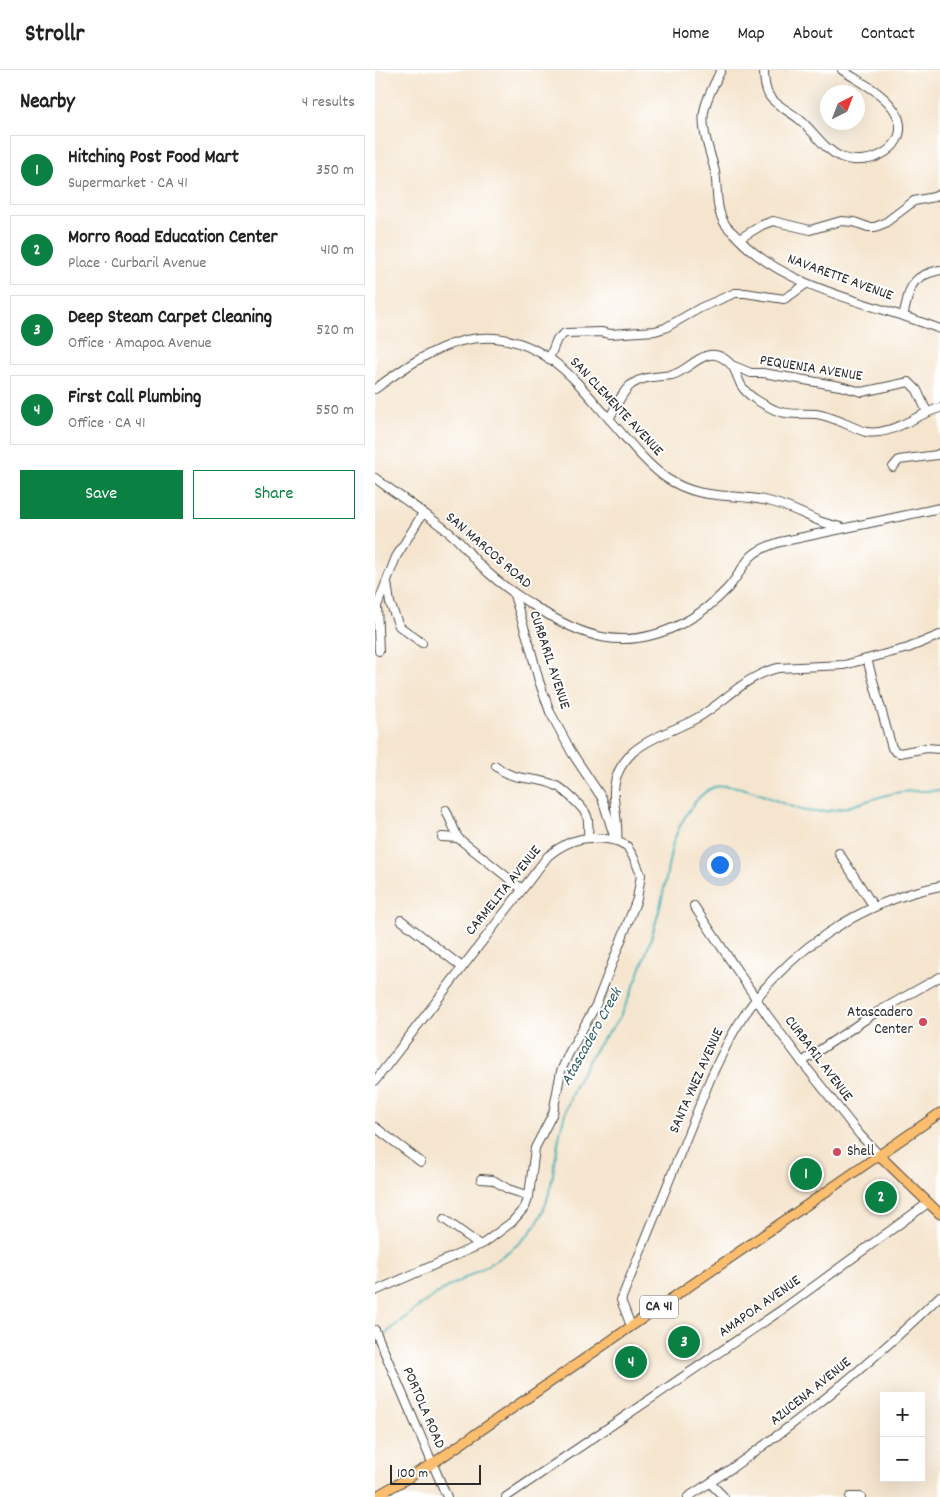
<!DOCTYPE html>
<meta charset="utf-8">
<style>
:root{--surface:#fff;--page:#f2f2f2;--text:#222;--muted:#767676;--line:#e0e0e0;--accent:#0b8043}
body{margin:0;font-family:Dekko,sans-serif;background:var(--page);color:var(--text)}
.controls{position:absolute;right:15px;bottom:15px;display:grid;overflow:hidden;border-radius:0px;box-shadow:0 5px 20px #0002}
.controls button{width:45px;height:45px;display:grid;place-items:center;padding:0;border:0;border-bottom:1px solid var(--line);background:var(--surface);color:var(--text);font:25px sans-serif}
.compass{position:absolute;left:445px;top:15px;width:45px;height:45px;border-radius:50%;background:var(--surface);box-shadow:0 5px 20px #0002;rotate:42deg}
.scale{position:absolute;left:15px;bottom:12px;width:91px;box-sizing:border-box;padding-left:5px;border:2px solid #2b2b2b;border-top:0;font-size:14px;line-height:18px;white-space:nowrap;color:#2b2b2b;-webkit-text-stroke:4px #fff;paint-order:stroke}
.you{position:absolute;left:344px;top:794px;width:18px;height:18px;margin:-12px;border:4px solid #fff;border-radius:50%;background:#1a73e8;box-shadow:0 0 0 8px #1a73e833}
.badge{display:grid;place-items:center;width:32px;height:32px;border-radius:50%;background:var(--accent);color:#fff;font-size:16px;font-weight:700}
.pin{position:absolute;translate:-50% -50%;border:2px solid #fff;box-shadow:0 1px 5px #0006}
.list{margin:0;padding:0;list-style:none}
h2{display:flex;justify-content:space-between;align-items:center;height:65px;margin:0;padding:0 20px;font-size:21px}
h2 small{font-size:16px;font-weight:400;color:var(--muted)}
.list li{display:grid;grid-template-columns:32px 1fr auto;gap:15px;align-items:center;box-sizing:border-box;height:70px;margin:0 10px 10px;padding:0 10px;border:1px solid var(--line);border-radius:0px}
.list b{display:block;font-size:19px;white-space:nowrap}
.list p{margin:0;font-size:16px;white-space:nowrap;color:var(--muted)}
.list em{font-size:16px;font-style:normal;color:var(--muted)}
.actions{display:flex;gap:10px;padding:15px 20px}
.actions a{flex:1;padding:11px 0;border:1px solid var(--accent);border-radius:0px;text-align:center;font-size:18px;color:var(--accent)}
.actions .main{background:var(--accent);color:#fff}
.map{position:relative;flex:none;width:565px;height:1427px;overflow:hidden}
header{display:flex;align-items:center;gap:30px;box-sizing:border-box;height:70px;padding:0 25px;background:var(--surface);border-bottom:1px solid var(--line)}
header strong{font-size:24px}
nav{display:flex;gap:28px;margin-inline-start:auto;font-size:18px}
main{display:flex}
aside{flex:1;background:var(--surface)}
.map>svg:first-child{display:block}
</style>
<header>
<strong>Strollr</strong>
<nav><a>Home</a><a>Map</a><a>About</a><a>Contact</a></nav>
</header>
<main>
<aside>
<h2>Nearby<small>4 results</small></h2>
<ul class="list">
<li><span class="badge">1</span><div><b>Hitching Post Food Mart</b><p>Supermarket · CA 41</p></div><em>350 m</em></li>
<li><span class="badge">2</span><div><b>Morro Road Education Center</b><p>Place · Curbaril Avenue</p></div><em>410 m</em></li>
<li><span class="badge">3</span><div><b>Deep Steam Carpet Cleaning</b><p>Office · Amapoa Avenue</p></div><em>520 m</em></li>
<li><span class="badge">4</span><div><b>First Call Plumbing</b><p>Office · CA 41</p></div><em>550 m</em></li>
</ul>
<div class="actions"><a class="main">Save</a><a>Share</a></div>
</aside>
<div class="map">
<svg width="565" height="1427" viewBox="0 0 565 1427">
<rect width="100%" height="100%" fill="#fff"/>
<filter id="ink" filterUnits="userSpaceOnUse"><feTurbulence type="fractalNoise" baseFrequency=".02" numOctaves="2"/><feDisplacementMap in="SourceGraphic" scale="10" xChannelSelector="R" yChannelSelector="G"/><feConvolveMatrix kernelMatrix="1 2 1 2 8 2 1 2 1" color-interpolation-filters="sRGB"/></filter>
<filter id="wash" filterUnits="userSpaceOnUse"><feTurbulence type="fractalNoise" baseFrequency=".0096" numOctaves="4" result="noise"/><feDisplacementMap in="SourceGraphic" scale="20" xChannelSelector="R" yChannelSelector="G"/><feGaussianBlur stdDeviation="1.12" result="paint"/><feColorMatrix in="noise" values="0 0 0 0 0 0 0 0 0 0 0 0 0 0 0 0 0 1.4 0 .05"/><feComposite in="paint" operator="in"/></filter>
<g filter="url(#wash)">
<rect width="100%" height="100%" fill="#f5e5cf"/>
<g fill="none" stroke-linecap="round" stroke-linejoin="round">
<!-- stream -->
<path stroke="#3eafb5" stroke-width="2" d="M6,1268C24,1252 43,1236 63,1223C92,1206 141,1184 160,1156C181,1125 178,1082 189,1047C196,1021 209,996 225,973C231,965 239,957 244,948C259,919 271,886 280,855C286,835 290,816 293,797C295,788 296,778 299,770C305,754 319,727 335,719C361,706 405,736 431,741C461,746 491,729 520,723C535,720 550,722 565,720"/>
</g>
</g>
<g filter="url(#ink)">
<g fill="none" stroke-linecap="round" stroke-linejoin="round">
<defs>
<g id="minor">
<path d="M346,0C340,13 331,28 329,42C326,62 336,83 340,102C343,119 340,139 350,154C353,159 359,163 363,168C412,220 499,233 565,259"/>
<path d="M389,0C389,34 401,31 424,49C439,61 448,79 466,87C494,99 539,76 521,43C510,23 485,12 467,0"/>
<polyline points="364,169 387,155 398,151 435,160 466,151 479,152 493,157 500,157 510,153 539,131 559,127 565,124"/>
<path d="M528,246C536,217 533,207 565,200"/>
<polyline points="174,289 182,269 190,263 226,262 235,264 280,261 290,258 325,238 360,223 370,223 409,229 417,224 431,214"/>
<polyline points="359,296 376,303 388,303 465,316 487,322 534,312 542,320 552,342"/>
<path d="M0,319C57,277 112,243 178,291C200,307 218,331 236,351C253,370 270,393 291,408C328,432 355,422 393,431C411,435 426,443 442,450C450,454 459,455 468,458"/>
<path d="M234,349C241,338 246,322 257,314C269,306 283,307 297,305C314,301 329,276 348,288C361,296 360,303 366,315C373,327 388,334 400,340C413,346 427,343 441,344C458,346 475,357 491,362C518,366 541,344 565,338"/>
<polyline points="518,397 524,390 562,385 565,383"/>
<path d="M0,408C25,427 52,444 76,464C87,473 95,485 105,495C120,510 138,523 156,534C207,568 250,583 308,553C325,544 340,532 353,518C375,492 367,484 405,472L565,438"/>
<polyline points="12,513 15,533 24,556 47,573"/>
<polyline points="4,581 2,536 21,487 48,443"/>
<polyline points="492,589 517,678 520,681 525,683 551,678 565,679"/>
<path d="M121,696C140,713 161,705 182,716C188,719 192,724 197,728C214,744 214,745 213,768"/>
<polyline points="71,740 83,768 147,819"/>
<polyline points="67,767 83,768"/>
<polyline points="464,783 499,837"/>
<polyline points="319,836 392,945 427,992 485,1065 504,1085"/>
<polyline points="26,850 87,897"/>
<polyline points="427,992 497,945 565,907"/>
<path d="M0,1011L173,786C196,767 214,765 242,771C245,748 233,725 243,703C246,695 252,688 258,682C275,667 303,659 322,648C350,632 371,605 403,598L469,595L533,578L565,565"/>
<polyline points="0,1057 46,1092"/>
<polyline points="106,1109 118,1110 133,1119 154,1126"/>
<polyline points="69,1149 105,1175"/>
<polyline points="0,1221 109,1173 137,1152 150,1137 154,1126 160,1078 178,1043 186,1001 194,983 221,935 262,829 266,805 260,790 252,776 242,771 239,766 227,728 197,683 175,642 164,611 154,573 138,522"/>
<path d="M256,1256L246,1230L336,1007C345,988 354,968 366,950C411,881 485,832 565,816"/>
<polyline points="0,1260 72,1427"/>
<polyline points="335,1413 349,1427"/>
<polyline points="131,1427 408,1239 553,1133"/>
<path d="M313,1427C406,1368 487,1302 565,1226"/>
<polyline points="475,1427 486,1427"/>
</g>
<g id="major">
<polyline points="504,1085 565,1144"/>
<polyline points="0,1427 57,1394 565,1043"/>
</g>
</defs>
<!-- minor casing -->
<use href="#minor" stroke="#494744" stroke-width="10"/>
<!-- major casing -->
<use href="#major" stroke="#494744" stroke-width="11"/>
<!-- minor -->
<use href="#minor" stroke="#fff" stroke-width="8"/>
<!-- major -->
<use href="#major" stroke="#fbbd6e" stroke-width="9"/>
</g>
</g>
<!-- markers -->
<g fill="#d1495b" stroke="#fff" stroke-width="2">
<circle cx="548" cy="952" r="5"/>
<circle cx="462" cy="1082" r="5"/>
</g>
<g text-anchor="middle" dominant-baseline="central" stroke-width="4" stroke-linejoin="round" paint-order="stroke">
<!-- shield labels -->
<rect fill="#fff" stroke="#6b6b6b" stroke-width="1" x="265" y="1225.5" width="38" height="23" rx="4"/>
<g font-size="14" font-weight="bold" fill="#2b2b2b">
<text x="284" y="1237">CA 41</text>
</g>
<!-- street labels -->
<g font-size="15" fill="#2b2b2b" stroke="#fff">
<text transform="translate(465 208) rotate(20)">NAVARETTE AVENUE</text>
<text transform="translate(436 299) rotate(9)">PEQUENIA AVENUE</text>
<text transform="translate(241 337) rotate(47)">SAN CLEMENTE AVENUE</text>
<text transform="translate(113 481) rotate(41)">SAN MARCOS ROAD</text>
<text transform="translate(174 590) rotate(72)">CURBARIL AVENUE</text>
<text transform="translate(129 821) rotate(-51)">CARMELITA AVENUE</text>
<text transform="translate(443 989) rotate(53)">CURBARIL AVENUE</text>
<text transform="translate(322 1011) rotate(-66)">SANTA YNEZ AVENUE</text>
<text transform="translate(385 1237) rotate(-35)">AMAPOA AVENUE</text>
<text transform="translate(436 1322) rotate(-39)">AZUCENA AVENUE</text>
<text transform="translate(48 1338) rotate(67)">PORTOLA ROAD</text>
</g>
<!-- poi labels -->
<g font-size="15" fill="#2b2b2b" stroke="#fff" text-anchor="end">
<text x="538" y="943">Atascadero<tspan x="538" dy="17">Center</tspan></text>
<text x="472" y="1082" text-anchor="start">Shell</text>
</g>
<!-- water labels -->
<g font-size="16" font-style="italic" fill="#336062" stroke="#fff">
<text transform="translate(217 967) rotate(-61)">Atascadero Creek</text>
</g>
</g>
</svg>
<div class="controls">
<button>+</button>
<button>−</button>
</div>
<svg class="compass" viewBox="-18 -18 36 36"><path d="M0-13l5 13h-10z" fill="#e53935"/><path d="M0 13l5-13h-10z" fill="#767676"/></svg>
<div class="scale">100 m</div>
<div class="you"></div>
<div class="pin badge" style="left:431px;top:1104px">1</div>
<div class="pin badge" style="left:506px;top:1127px">2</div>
<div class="pin badge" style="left:309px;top:1272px">3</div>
<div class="pin badge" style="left:256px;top:1292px">4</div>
</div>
</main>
